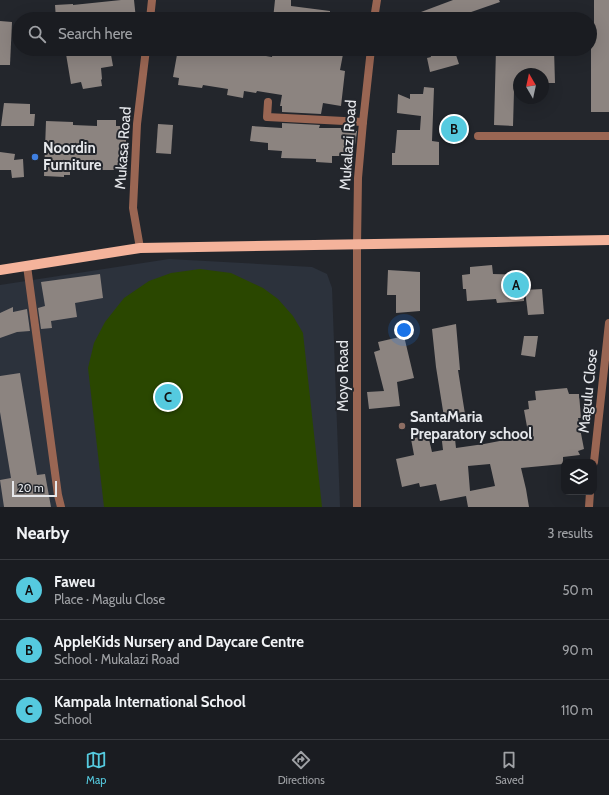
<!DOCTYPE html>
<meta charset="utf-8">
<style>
:root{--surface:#1a1c21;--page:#23252a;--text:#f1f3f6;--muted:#9fa1a5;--line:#383a3f;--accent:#55cadf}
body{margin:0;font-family:Cabin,sans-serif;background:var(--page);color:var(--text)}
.controls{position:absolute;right:12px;bottom:12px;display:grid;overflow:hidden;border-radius:8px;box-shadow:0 4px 16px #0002}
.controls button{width:36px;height:36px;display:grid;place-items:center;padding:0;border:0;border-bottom:1px solid var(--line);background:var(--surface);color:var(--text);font:20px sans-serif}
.compass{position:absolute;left:513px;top:68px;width:36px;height:36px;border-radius:50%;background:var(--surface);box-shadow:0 4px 16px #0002;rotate:351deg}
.scale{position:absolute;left:12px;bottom:10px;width:45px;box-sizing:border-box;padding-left:4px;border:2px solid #e6e8ec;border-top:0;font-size:11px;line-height:14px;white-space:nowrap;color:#e6e8ec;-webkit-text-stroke:3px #23262c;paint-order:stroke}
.you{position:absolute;left:404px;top:330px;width:14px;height:14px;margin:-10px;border:3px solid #fff;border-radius:50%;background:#1a73e8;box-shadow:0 0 0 6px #1a73e833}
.badge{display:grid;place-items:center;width:26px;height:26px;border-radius:50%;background:var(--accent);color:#111;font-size:13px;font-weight:700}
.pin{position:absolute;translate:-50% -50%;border:2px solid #fff;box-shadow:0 1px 4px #0006}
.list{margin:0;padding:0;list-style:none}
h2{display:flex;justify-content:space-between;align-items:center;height:52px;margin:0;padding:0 16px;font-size:17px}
h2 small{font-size:13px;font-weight:400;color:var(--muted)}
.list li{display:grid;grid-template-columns:26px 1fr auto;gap:12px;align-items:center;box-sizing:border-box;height:60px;padding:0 16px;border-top:1px solid var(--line)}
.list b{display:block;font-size:15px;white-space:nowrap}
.list p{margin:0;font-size:13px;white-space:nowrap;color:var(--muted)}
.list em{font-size:13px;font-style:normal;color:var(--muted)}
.icon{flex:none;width:22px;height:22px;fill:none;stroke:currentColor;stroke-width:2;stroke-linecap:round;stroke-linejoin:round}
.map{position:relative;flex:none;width:609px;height:507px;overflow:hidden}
.search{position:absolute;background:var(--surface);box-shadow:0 4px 16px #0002;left:12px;right:12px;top:12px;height:44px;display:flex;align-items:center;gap:10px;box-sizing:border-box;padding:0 14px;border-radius:22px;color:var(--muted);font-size:15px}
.sheet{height:232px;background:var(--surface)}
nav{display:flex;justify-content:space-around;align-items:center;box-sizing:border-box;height:56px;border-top:1px solid var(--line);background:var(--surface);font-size:11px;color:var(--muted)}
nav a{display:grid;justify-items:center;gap:2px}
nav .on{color:var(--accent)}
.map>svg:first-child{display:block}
</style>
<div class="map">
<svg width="609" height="507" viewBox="0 0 609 507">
<rect width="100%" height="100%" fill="#23262c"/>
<!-- built -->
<polygon fill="#2c323c" points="169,259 312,267 327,274 332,288 340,507 0,507 0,285"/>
<!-- green -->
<polygon fill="#2a4700" points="200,269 231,273 263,288 278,299 293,316 303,333 322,507 104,507 88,368 94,343 105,322 124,298 149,281 171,273"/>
<!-- building -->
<g fill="#8c8480" fill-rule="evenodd">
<polygon points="121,0 134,0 136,19 108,19 107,12 78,17 78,19 56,19 55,5 73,4 73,5"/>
<polygon points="275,0 291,0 291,6 330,11 330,19 273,19"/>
<polygon points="453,0 499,0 500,2 451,19 406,19 405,18"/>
<polygon points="594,0 609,0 609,112 591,112 591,43 590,43 590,27 593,27 594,22"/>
<polygon points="0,21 12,22 10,65 0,65"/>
<polygon points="98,49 110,49 113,66 101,68 102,79 101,80 102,86 83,89 81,82 71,84 66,54"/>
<polygon points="178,49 225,49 272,57 273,49 344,49 340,70 345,71 341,106 323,103 321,114 282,112 282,106 280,106 282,95 257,91 256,93 244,91 243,98 227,95 228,89 203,85 202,88 178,85 179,78 173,77"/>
<polygon points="429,49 452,49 453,52 455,52 459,64 430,72 427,58 431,57"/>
<polygon points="496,49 554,49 555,83 543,83 543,74 519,74 519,91 514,91 513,126 494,125"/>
<polygon points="424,87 434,88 432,141 439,142 439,165 392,165 392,153 395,153 397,130 420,130 421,116 397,113 398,94 410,99 410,94 423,94"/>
<polygon points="4,103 30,104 30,114 35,114 34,126 1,126"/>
<polygon points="97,120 116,120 116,126 122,126 124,137 126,137 126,150 119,150 120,170 70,170 70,175 64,175 64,177 44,176 46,121 73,122 73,125 97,126"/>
<polygon points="282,123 320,125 319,128 341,128 341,130 357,131 355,145 345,144 345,156 332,156 332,163 316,162 316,159 281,158 282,151 268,150 268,143 250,141 252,126 282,128"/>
<polygon points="158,124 173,125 171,154 156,153"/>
<polygon points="0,152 15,154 14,160 23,159 24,177 12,178 11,170 0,170"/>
<polygon points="492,265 493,274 524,275 524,301 497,303 496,299 467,301 466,289 463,289 462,275 470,274 470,267"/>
<polygon points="388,270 420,272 420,311 396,313 396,295 387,295"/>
<polygon points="100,274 103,298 75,303 77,317 51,321 52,328 41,329 38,308 45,306 41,282"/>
<polygon points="542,289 544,314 528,315 525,290"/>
<polygon points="13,307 13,312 27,309 30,331 17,332 0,338 0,313"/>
<polygon points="456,324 460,370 458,370 465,414 444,417 436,367 432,329"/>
<polygon points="404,336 414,378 397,382 400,406 369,409 367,392 384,391 374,352 380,350 378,342"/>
<polygon points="524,336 538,336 535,357 521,355"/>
<polygon points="20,373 37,475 45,474 51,507 4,507 0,480 11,478 0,412 0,376"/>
<path d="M567,388L569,394H579L581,418H578L584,449L578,451L580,455L563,457V464L521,468L526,489L529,507H468L466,496L440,501L436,484L420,487L419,483L402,487L396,459L414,455L411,439L428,435L432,452L443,450L441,433L454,430L456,448L484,444L510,439L529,438L524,410L529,409L528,401L536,400L535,391ZM490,464L495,486L470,491L468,466Z"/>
</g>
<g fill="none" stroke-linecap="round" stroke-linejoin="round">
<!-- lane -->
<g stroke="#9a6653" stroke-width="8">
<polyline points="268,102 267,117 363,122"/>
<polyline points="27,266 58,495 61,507"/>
</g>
<!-- street -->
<g stroke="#9a6653" stroke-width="8">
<polyline points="150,19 152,0"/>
<polyline points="374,19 377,0"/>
<polyline points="478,136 609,136"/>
<polyline points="140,248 133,208 137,124 146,49"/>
<polyline points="594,462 609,323"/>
<polyline points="357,507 357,244 358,178 363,122 371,49"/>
<polyline points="589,507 590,492"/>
</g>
<!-- primary -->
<polyline stroke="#f4b39b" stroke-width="10" points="0,270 140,248 609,240"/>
</g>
<!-- markers -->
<circle fill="#3f7fe0" stroke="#23262c" stroke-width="1.5" cx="35" cy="157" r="4"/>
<circle fill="#8d6e63" stroke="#23262c" stroke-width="1.5" cx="402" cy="426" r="4"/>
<g text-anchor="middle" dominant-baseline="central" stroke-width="4" stroke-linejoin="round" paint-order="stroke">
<!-- street labels -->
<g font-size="15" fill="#e6e8ec" stroke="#23262c">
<text transform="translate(348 145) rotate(-86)">Mukalazi Road</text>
<text transform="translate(123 148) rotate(-86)">Mukasa Road</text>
<text transform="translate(343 376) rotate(-90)">Moyo Road</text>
<text transform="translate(588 391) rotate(-84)">Magulu Close</text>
</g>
<!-- poi labels -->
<g font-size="15" font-weight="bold" fill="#e6e8ec" stroke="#23262c" text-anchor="start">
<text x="43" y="148">Noordin<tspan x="43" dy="17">Furniture</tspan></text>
<text x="410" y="417">SantaMaria<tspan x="410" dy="17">Preparatory school</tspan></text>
</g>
</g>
</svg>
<div class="controls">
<button><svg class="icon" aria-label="layers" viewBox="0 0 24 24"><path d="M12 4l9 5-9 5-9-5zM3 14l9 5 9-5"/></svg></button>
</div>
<svg class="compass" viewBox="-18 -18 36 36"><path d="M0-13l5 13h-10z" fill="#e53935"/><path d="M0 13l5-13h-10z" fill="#9fa1a5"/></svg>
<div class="scale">20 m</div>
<div class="you"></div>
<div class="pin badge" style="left:516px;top:285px">A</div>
<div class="pin badge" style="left:454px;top:129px">B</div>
<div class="pin badge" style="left:168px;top:397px">C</div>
<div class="search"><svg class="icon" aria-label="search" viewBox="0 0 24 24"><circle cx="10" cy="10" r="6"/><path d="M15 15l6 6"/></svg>Search here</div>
</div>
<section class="sheet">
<h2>Nearby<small>3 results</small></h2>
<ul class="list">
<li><span class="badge">A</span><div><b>Faweu</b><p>Place · Magulu Close</p></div><em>50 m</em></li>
<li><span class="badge">B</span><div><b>AppleKids Nursery and Daycare Centre</b><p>School · Mukalazi Road</p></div><em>90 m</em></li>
<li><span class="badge">C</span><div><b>Kampala International School</b><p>School</p></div><em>110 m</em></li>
</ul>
</section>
<nav>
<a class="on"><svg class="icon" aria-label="map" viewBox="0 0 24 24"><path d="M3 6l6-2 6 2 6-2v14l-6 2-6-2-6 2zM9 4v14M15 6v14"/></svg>Map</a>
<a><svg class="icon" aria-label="directions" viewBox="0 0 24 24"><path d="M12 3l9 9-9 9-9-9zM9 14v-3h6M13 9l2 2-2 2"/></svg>Directions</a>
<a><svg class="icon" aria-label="saved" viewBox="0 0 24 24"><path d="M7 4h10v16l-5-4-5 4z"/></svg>Saved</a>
</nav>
